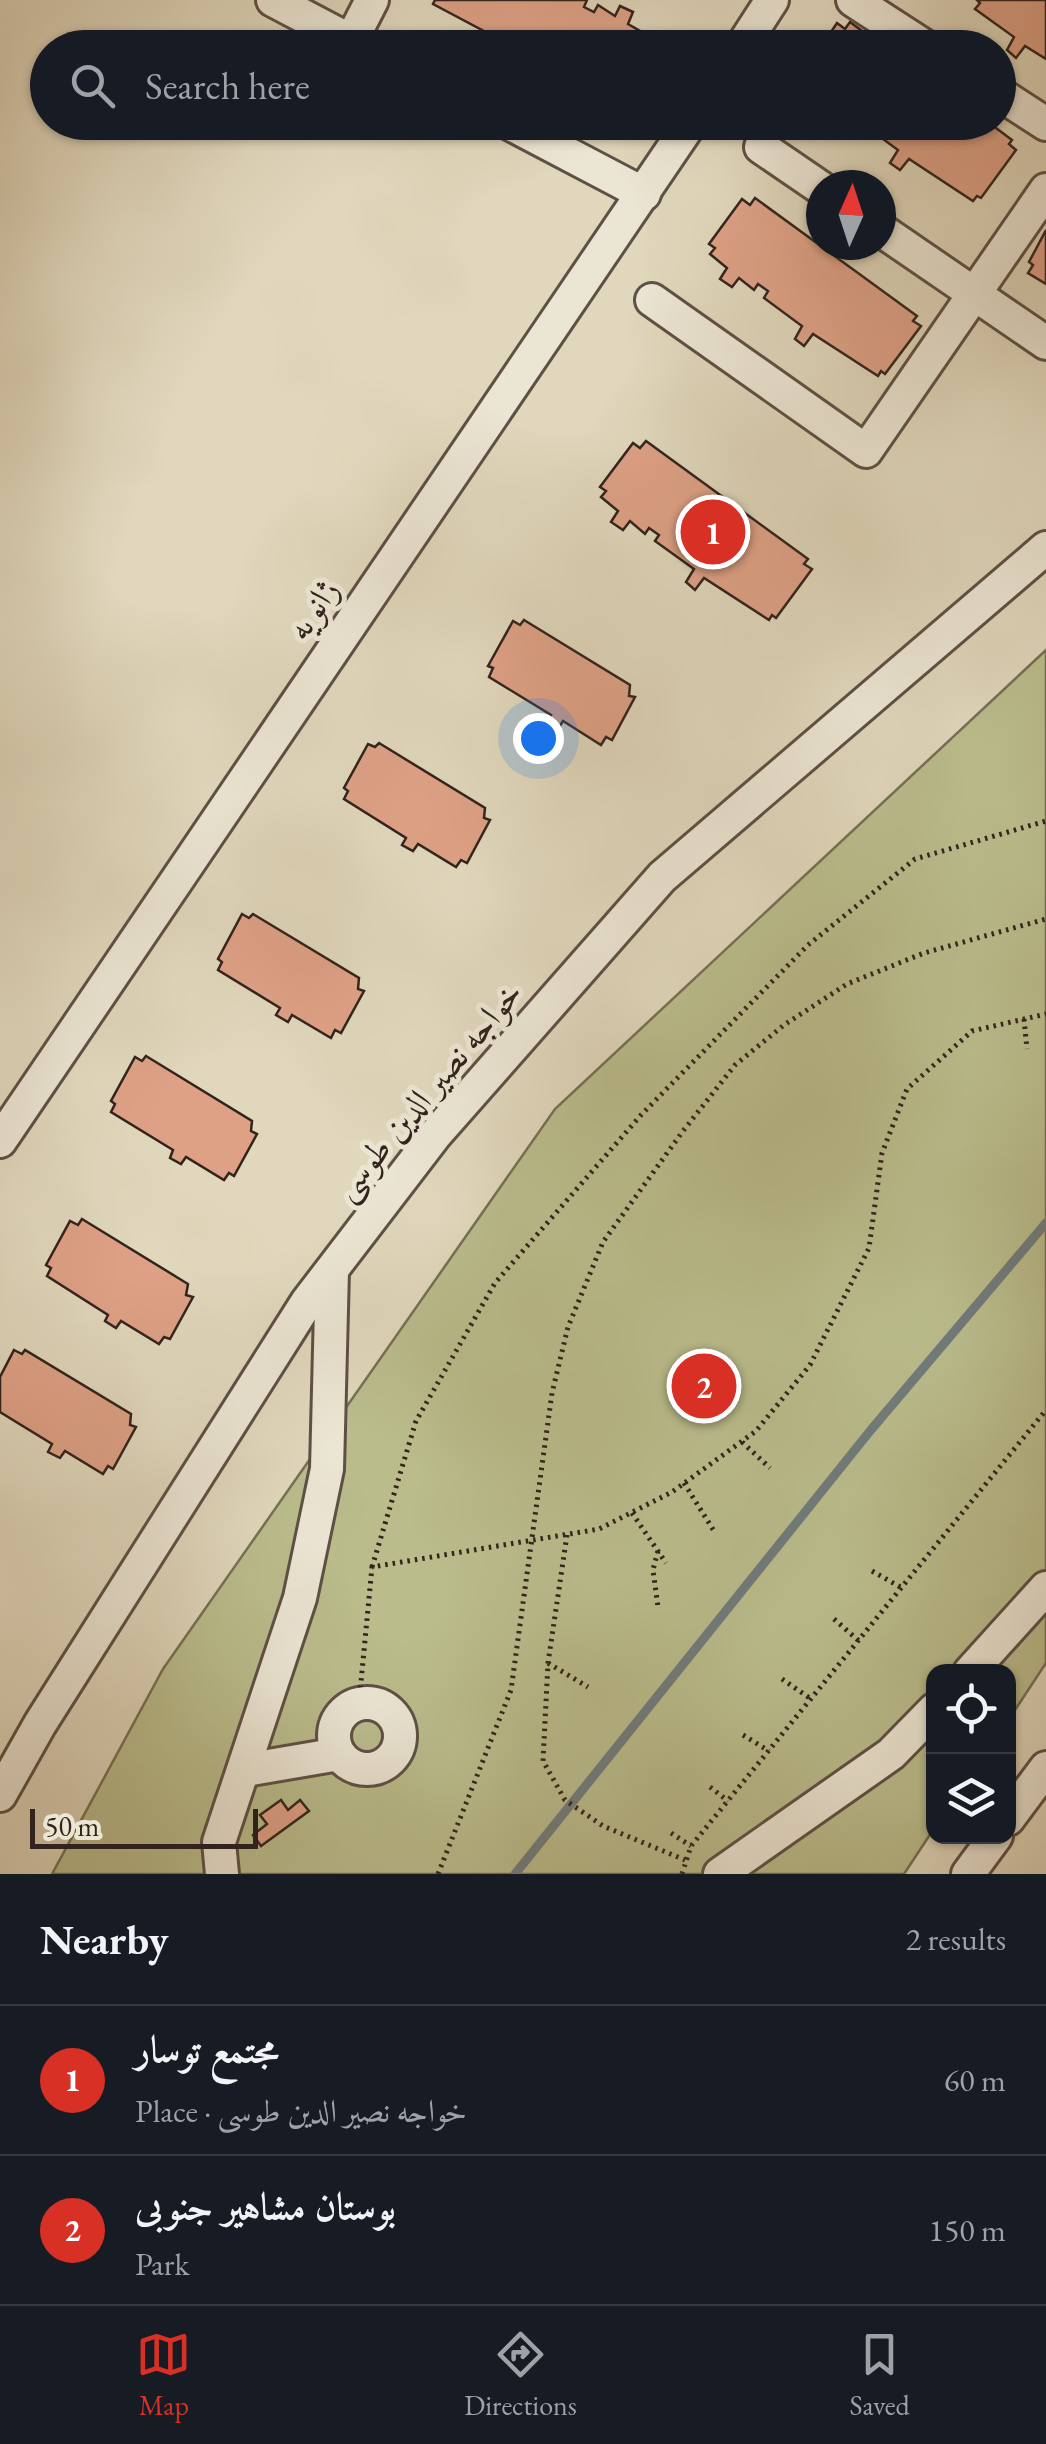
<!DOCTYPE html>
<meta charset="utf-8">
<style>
:root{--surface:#171b24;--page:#242831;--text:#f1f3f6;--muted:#9ea1a6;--line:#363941;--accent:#d93025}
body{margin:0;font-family:"EB Garamond",Amiri,serif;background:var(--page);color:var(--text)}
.controls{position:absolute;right:30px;bottom:30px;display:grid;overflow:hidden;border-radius:20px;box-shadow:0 2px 8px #0004}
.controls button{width:90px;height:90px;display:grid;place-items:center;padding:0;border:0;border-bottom:2px solid var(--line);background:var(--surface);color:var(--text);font:50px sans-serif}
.compass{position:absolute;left:806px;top:170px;width:90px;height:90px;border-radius:50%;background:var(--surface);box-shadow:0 2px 8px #0004;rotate:3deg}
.scale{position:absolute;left:30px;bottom:25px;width:228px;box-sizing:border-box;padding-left:10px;border:5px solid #32231d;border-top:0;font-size:28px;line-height:35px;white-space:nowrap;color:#32231d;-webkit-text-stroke:8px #ebe5d3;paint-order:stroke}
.you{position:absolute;left:538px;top:738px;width:35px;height:35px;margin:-25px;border:8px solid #fff;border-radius:50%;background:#1a73e8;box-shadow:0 0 0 15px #1a73e833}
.badge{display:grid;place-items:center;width:65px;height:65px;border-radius:50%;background:var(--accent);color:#fff;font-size:32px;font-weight:700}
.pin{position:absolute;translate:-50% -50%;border:5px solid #fff;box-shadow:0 2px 10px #0006}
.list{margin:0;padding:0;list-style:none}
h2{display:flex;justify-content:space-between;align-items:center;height:130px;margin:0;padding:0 40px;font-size:42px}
h2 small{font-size:32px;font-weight:400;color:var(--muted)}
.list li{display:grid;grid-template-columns:65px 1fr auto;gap:30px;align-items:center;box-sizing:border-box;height:150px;padding:0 40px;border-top:2px solid var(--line)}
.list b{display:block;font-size:38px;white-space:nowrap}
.list p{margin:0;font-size:32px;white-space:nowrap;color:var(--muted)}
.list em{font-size:32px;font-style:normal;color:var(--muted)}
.icon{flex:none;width:55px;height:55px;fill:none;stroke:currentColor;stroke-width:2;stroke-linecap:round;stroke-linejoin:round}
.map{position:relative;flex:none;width:1046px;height:1874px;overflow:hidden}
.search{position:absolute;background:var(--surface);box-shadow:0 2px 8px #0004;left:30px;right:30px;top:30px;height:110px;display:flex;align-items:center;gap:25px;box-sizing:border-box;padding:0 35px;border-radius:55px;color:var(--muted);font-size:38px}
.sheet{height:430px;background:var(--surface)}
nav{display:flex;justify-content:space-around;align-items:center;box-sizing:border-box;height:140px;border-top:2px solid var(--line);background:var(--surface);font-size:28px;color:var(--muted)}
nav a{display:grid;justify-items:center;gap:5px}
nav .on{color:var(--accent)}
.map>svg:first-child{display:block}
</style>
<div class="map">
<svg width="1046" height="1874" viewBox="0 0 1046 1874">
<rect width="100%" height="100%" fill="#e0d7bc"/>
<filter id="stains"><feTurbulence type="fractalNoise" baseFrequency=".002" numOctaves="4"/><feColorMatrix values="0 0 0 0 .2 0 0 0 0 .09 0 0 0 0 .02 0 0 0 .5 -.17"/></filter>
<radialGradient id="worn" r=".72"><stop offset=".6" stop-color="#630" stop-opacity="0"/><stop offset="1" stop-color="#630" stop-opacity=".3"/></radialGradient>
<!-- green -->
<polygon fill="#babc8c" stroke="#767054" stroke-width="2.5" points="1046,650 1046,1663 1009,1719 1008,1672 934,1672 933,1830 904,1874 52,1874 163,1669 555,1109"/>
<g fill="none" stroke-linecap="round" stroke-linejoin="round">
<!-- stream -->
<polyline stroke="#707c7c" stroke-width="9" points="515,1874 870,1431 1046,1223"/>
</g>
<!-- building -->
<g fill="#dea186" stroke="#32231d" stroke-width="2.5">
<polygon points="435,0 587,0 584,7 594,12 598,5 615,16 620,6 633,12 628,24 647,35 643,42 649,45 516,48 433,4"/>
<polygon points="977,0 1046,0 1046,59 1025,46 1016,58 1007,50 1014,37 975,9 980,3"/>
<polygon points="850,22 885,48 820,48 837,23 845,29"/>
<polygon points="860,122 988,122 1012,140 1009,144 1016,150 981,198 977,196 973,201 909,159 900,170 890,163 898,150"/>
<polygon points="755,198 917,316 913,321 921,326 885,374 881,371 878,376 813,334 804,346 795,339 802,326 764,298 768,291 758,284 754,290 739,278 732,287 720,279 727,268 710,254 715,248 709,244 742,199 750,205"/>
<polygon points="1046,230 1046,284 1028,273 1033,265 1029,262"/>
<polygon points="646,441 808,559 804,564 812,569 776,618 772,615 769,620 704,578 695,590 686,582 694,569 655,541 659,535 649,528 645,534 630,521 623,530 611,522 618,511 601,497 606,491 600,487 633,443 640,448"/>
<polygon points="524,620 630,685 629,696 635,697 612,740 606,737 601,745 563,721 558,729 547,722 551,715 489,677 493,668 488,666 513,621 520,625"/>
<polygon points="379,743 485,808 484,818 490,820 467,863 461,860 456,867 418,844 413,851 402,845 406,838 344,799 348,791 344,788 368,744 375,747"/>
<polygon points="242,914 249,918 253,914 359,978 358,989 364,991 341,1033 335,1030 331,1038 292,1015 288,1022 276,1015 280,1008 218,970 222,962 218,959"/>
<polygon points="146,1056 252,1121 251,1131 257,1134 234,1176 229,1173 224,1180 186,1157 181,1164 170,1158 173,1150 111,1112 115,1104 111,1101 135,1057 142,1061"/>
<polygon points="82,1219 188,1284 186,1295 193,1297 170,1339 164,1337 159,1344 121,1321 116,1328 105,1321 108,1315 47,1276 51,1268 46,1265 70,1221 78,1225"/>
<polygon points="14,1350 22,1354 25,1350 131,1414 130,1425 136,1427 113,1469 108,1466 103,1474 65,1451 60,1458 48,1452 52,1444 0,1412 0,1377"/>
<polygon points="281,1800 288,1810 300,1800 309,1811 261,1846 253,1835 267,1824 260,1815"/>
</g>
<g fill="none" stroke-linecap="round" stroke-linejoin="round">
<defs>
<g id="minor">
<polyline points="273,0 364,48"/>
<polyline points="853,0 927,48"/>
<polyline points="351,41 372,0"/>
<polyline points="741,48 772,0"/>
<polyline points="998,93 1046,124"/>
<polyline points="507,122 644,194"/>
<polyline points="761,147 821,188"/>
<polyline points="881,230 1046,343"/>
<polyline points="652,300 866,451 1046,190"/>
<polyline points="0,1141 691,122"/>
<polyline points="970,1672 1046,1588"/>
<circle cx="367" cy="1736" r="33"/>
<polyline points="245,1770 339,1754"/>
<polyline points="0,1795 40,1724 307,1302 435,1135 662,877 1046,548"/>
<polyline points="1008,1819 1046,1768"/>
<polyline points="222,1874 219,1842 300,1598 327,1469 332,1270"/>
<polyline points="720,1874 891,1754 934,1710"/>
<polyline points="968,1874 996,1836"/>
</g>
</defs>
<!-- minor casing -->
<use href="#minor" stroke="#5e5045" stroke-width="38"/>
<!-- path -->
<g stroke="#32231d" stroke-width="5" stroke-dasharray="2.5 5" stroke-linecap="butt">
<polyline points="1024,1019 1027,1049"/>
<polyline points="742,1442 770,1468"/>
<polyline points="684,1483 714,1531"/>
<polyline points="632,1513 666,1563"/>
<polyline points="567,1535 548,1663 543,1761 565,1800 603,1826 685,1860"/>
<polyline points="658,1551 653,1570 658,1607"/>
<polyline points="372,1567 416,1421 495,1283 641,1115 808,945 915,859 1046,821"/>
<polyline points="872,1571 902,1588"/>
<polyline points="834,1619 859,1641"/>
<polyline points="548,1663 588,1687"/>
<polyline points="782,1679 811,1699"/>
<polyline points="359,1703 372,1567 599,1529 672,1492 756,1431 810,1365 869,1248 882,1153 907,1089 972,1031 1046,1014"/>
<polyline points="743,1735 769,1751"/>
<polyline points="710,1787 728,1801"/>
<polyline points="671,1833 691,1846"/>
<polyline points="438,1874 511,1690 552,1393 568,1327 603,1242 683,1131 735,1065 784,1025 847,984 924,953 1046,919"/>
<polyline points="682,1874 691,1846 1046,1410"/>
</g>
<!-- minor -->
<use href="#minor" stroke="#ebe5d3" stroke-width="32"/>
</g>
<g text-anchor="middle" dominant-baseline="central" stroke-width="10" stroke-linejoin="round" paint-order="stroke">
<!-- street labels -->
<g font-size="35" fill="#32231d" stroke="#ebe5d3">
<text transform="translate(312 609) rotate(-56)">ژانویه</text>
<text transform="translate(427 1090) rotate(-50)">خواجه نصیر الدین طوسی</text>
</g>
</g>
<rect width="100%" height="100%" filter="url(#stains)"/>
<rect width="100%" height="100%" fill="url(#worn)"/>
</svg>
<div class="controls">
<button><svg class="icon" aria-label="locate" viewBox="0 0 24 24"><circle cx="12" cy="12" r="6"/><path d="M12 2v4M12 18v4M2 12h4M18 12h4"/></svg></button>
<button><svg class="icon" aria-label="layers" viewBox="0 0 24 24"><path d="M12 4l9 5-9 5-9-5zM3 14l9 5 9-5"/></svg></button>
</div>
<svg class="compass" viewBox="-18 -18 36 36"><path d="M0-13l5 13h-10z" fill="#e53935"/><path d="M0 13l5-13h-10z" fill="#9ea1a6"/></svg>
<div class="scale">50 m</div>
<div class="you"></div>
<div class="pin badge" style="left:713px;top:532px">1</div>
<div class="pin badge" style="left:704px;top:1386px">2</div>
<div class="search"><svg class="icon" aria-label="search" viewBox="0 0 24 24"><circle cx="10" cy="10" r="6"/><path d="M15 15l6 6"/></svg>Search here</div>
</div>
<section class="sheet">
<h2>Nearby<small>2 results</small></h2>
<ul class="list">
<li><span class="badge">1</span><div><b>مجتمع توسار</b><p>Place · خواجه نصیر الدین طوسی</p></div><em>60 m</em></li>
<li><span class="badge">2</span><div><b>بوستان مشاهیر جنوبی</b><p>Park</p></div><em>150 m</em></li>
</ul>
</section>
<nav>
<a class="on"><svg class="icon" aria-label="map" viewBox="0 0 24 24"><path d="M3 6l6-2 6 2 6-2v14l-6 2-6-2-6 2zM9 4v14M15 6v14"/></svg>Map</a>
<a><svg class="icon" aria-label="directions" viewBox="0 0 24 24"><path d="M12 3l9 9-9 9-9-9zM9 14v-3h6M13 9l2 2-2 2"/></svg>Directions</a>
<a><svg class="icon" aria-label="saved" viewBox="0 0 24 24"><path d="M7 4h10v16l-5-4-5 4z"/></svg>Saved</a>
</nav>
